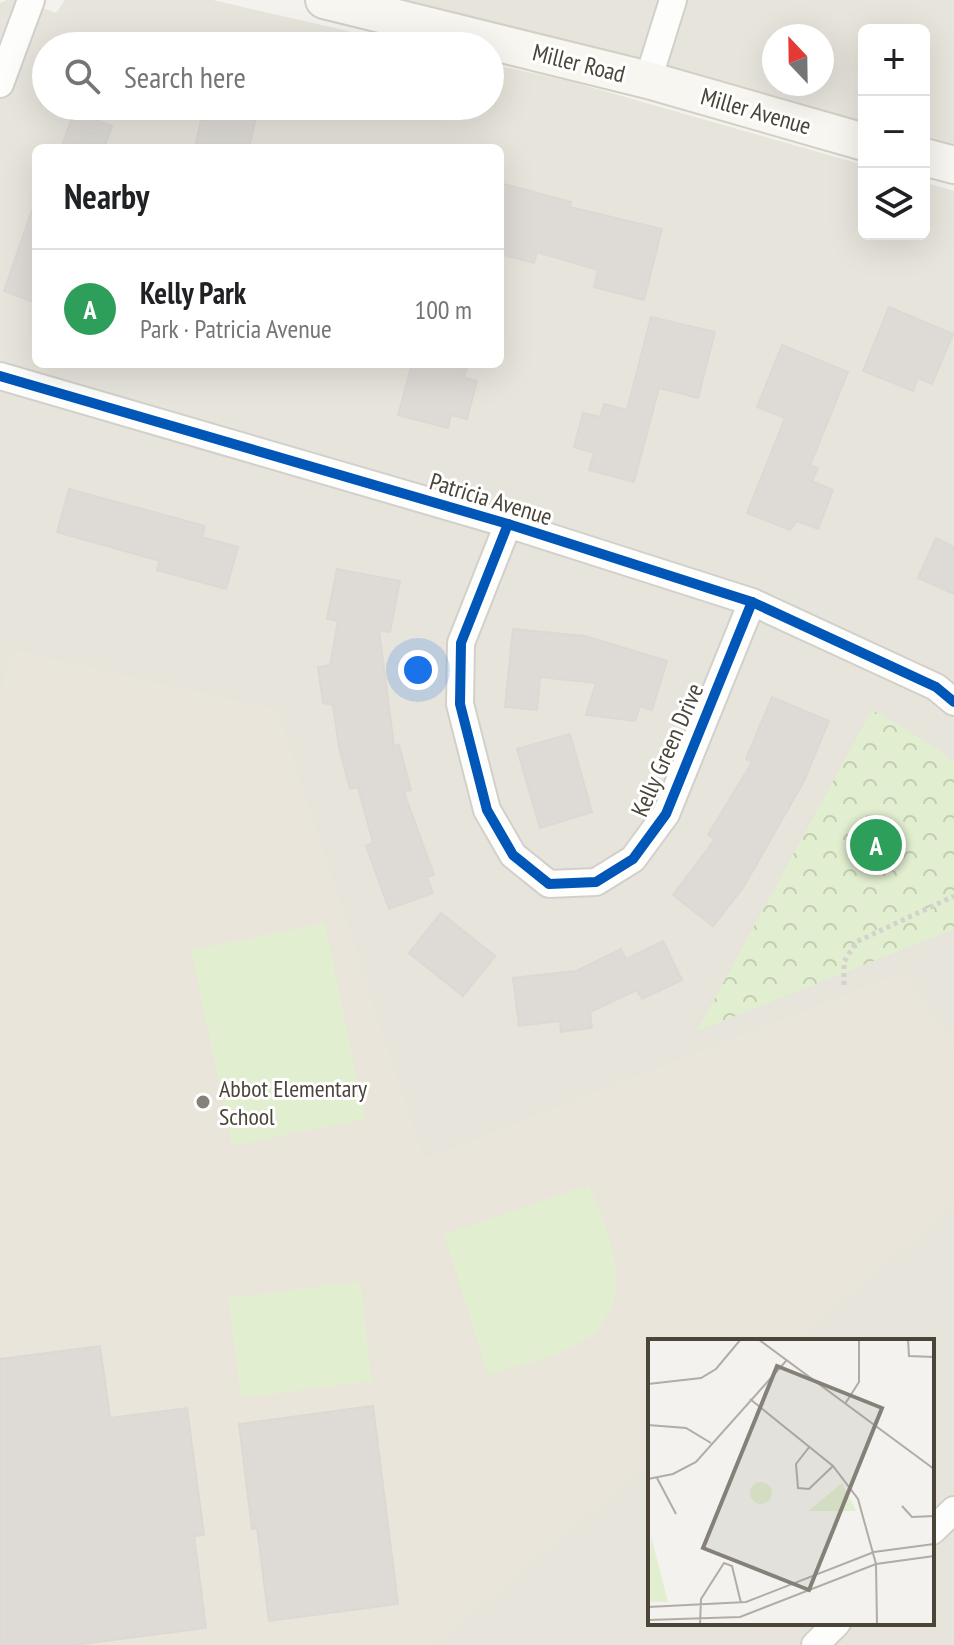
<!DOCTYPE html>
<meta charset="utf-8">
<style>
:root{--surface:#fff;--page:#f6f6f6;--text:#202124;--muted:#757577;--line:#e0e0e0;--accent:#d93025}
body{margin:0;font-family:"PT Sans Narrow",sans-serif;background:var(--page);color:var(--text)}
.controls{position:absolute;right:24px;top:24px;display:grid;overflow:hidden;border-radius:12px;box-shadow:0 8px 32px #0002}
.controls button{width:72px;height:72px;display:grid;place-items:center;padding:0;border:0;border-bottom:2px solid var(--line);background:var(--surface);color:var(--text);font:40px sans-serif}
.compass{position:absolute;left:762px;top:24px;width:72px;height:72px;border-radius:50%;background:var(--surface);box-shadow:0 8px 32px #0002;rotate:338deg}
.you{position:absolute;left:418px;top:670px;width:28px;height:28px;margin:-20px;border:6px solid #fff;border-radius:50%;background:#1a73e8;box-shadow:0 0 0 12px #1a73e833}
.badge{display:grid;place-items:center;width:52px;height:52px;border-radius:50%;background:var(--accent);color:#fff;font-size:26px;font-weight:700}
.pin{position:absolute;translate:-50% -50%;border:4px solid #fff;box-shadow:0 2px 8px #0006}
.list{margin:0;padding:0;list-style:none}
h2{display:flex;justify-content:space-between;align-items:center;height:104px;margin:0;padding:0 32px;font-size:34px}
h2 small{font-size:26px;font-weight:400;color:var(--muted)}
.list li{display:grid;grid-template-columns:52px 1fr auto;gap:24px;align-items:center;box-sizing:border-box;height:120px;padding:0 32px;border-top:2px solid var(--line)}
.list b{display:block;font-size:30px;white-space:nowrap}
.list p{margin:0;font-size:26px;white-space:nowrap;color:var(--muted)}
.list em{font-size:26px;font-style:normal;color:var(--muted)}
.icon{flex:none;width:44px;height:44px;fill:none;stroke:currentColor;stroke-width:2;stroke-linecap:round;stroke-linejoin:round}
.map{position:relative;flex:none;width:954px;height:1645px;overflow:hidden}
.search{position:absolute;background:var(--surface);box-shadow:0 8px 32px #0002;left:32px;top:32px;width:472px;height:88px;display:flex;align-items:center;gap:20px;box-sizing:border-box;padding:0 28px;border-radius:44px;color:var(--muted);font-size:30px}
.panel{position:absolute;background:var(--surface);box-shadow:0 8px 32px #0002;left:32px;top:144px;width:472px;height:224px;border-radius:12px}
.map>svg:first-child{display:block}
</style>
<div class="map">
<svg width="954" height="1645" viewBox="0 0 954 1645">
<defs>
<pattern id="park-crowns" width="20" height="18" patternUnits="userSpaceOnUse" patternTransform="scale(2)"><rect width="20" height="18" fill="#e1eecf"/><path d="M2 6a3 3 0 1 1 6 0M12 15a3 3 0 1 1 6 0" fill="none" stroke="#c3cdb2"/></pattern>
</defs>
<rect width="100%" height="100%" fill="#f4f2ee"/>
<!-- residential -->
<g fill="#e7e4dc" fill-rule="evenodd">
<path d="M7,0H22L56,13L65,0H213L413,46H46V106H490V64L569,81L864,165V234H924V182L954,191V1645H0V3ZM36,148H500V364H36ZM650,1341H932V1623H650Z"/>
<path d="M396,0H954V148L924,139V30H864V123ZM774,36H822V84H774Z"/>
</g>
<!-- education -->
<polygon fill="#eae5da" points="13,650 277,710 424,1159 904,972 954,1045 954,1206 794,1341 650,1341 650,1463 434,1645 0,1645 0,692"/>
<!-- park -->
<polygon fill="url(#park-crowns)" points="872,710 935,747 954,762 954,929 697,1031"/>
<!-- pitch -->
<g fill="#e1eecf">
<polygon points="325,923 365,1119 232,1146 191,950"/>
<path d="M589,1185C609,1234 640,1299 587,1338C560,1358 519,1365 488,1375L444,1234Z"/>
<polygon points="360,1281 372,1381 241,1398 228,1298"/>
</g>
<!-- building -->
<g fill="#dedbd6" stroke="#dcd9d4" stroke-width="2">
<polygon points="204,106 256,117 249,148 195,148"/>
<polygon points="74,112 112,126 104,148 61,148"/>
<polygon points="500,183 571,202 570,207 662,229 644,300 594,287 598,270 537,252 534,263 500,254"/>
<polygon points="32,210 36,210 36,303 4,291"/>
<polygon points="889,307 953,334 932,384 918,378 913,391 863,371"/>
<polygon points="651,317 715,332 698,398 659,388 634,482 589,470 594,453 574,447 583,413 600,417 604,404 627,410"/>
<polygon points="782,345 848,372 810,465 818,468 812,481 833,490 818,529 797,521 790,530 747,513 785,418 757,407"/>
<polygon points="412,364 468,364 464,378 477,381 467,419 451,415 448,428 398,415"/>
<polygon points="69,489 205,526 202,537 238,547 226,589 157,570 160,561 57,532"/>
<polygon points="936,538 954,547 954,594 918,578"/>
<polygon points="337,569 400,581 390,632 379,630 394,746 399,745 411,790 404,792 434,875 427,877 433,893 389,909 366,846 373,843 358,787 350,789 339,747 333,705 323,703 318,667 330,665 338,621 327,619"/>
<polygon points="513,629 585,636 667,661 652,710 640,706 635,721 586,715 596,683 540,677 537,710 505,707"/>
<polygon points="772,697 829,721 804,781 743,888 713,926 673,895 715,839 708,835 752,762 746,759"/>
<polygon points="570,734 592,812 540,828 517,749"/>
<polygon points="441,913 495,956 463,996 409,953"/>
<polygon points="663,941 682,980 642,999 637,990 590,1012 592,1028 561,1032 560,1021 519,1026 513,978 576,971 621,949 626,959"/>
<polygon points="100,1346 110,1418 187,1408 204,1535 194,1536 206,1628 74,1645 0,1645 0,1359"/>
<polygon points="373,1406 398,1604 269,1621 257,1528 252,1529 239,1424"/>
</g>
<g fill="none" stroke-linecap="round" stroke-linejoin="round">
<defs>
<g id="street">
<polyline points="648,80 673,0"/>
<polyline points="0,84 31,0"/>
<polyline points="0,376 508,524 752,602 936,687 954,702"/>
<polyline points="508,524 461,643 460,704 487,810 513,855 549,884 596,882 633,859 666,814 752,602"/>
<polyline points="932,1531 954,1510"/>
<polyline points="815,1645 837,1623"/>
</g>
<g id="secondary">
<polyline points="324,0 648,80 864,142"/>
<polyline points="924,157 954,165"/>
</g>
</defs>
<!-- street casing -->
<use href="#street" stroke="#d2d0cb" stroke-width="30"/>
<!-- secondary casing -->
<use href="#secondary" stroke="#d3cfc5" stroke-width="40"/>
<!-- path -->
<polyline stroke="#d3d2cc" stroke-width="5" stroke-dasharray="4 4" stroke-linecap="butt" points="844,985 844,962 856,942 954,896"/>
<!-- street -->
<use href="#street" stroke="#fdfdfc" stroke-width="26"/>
<!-- secondary -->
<use href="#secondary" stroke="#f7f6f1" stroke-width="36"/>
<defs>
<g id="cycleway">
<polyline points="0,376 508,524 752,602 936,687 954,702"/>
<polyline points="508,524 461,643 460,704 487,810 513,855 549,884 596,882 633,859 666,814 752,602"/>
</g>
</defs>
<!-- cycleway casing -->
<use href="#cycleway" stroke="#fff" stroke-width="15"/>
<!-- cycleway -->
<use href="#cycleway" stroke="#0057b8" stroke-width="10"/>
</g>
<!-- markers -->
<circle fill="#868178" stroke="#fff" stroke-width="3" cx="203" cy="1102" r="8"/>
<g text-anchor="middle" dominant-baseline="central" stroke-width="6" stroke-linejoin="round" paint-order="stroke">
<!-- street labels -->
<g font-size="24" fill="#4b4439" stroke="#fff">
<text transform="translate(579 63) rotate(14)">Miller Road</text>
<text transform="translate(756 111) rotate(16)">Miller Avenue</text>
<text transform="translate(491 499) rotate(17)">Patricia Avenue</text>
<text transform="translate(667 750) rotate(-66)">Kelly Green Drive</text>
</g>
<!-- poi labels -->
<g font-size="24" fill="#4b4439" stroke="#fff" text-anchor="start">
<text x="219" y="1088">Abbot Elementary<tspan x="219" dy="28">School</tspan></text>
</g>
</g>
<!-- overview -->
<g transform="translate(648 1339)">
<rect width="286" height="286" fill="#f4f2ee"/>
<path d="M194,144L208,172H160ZM3,197L20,263H0Z" fill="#e1eecf"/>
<path d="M102 154a11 11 0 1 1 22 0a11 11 0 1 1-22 0Z" fill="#e1eecf"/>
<path fill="none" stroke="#b0aca6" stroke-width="2" d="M110,0L286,130M260,0L261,17L286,18M0,45L53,39L68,30L93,0M102,60L185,127L210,160L228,225L229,286M197,65L211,43V0M0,86L38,89L63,104M162,107L148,125L150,149L161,150L185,127M9,139L28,175M0,140L25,135L48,123L138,22M254,167L264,178L286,177M0,268L98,263L226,213L286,205M0,281L92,278L228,225L286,217M52,286L53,260L76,224L84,227L93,264"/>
<path fill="#868178" fill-opacity="0.15" stroke="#868178" stroke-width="4" d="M129,27L234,69L161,251L55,209Z"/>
<rect width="286" height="286" fill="none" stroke="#4b4439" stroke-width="4"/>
</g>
</svg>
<div class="controls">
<button>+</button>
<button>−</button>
<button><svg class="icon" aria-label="layers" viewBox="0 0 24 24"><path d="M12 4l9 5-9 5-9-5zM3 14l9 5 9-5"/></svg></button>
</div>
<svg class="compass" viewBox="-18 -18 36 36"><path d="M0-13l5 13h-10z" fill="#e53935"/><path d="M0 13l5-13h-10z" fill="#757577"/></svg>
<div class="you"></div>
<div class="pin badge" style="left:876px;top:845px;background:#2e9e5b">A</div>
<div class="search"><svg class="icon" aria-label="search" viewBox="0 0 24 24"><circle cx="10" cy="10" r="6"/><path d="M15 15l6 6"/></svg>Search here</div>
<section class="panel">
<h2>Nearby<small></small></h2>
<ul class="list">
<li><span class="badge" style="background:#2e9e5b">A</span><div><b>Kelly Park</b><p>Park · Patricia Avenue</p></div><em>100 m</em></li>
</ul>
</section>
</div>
